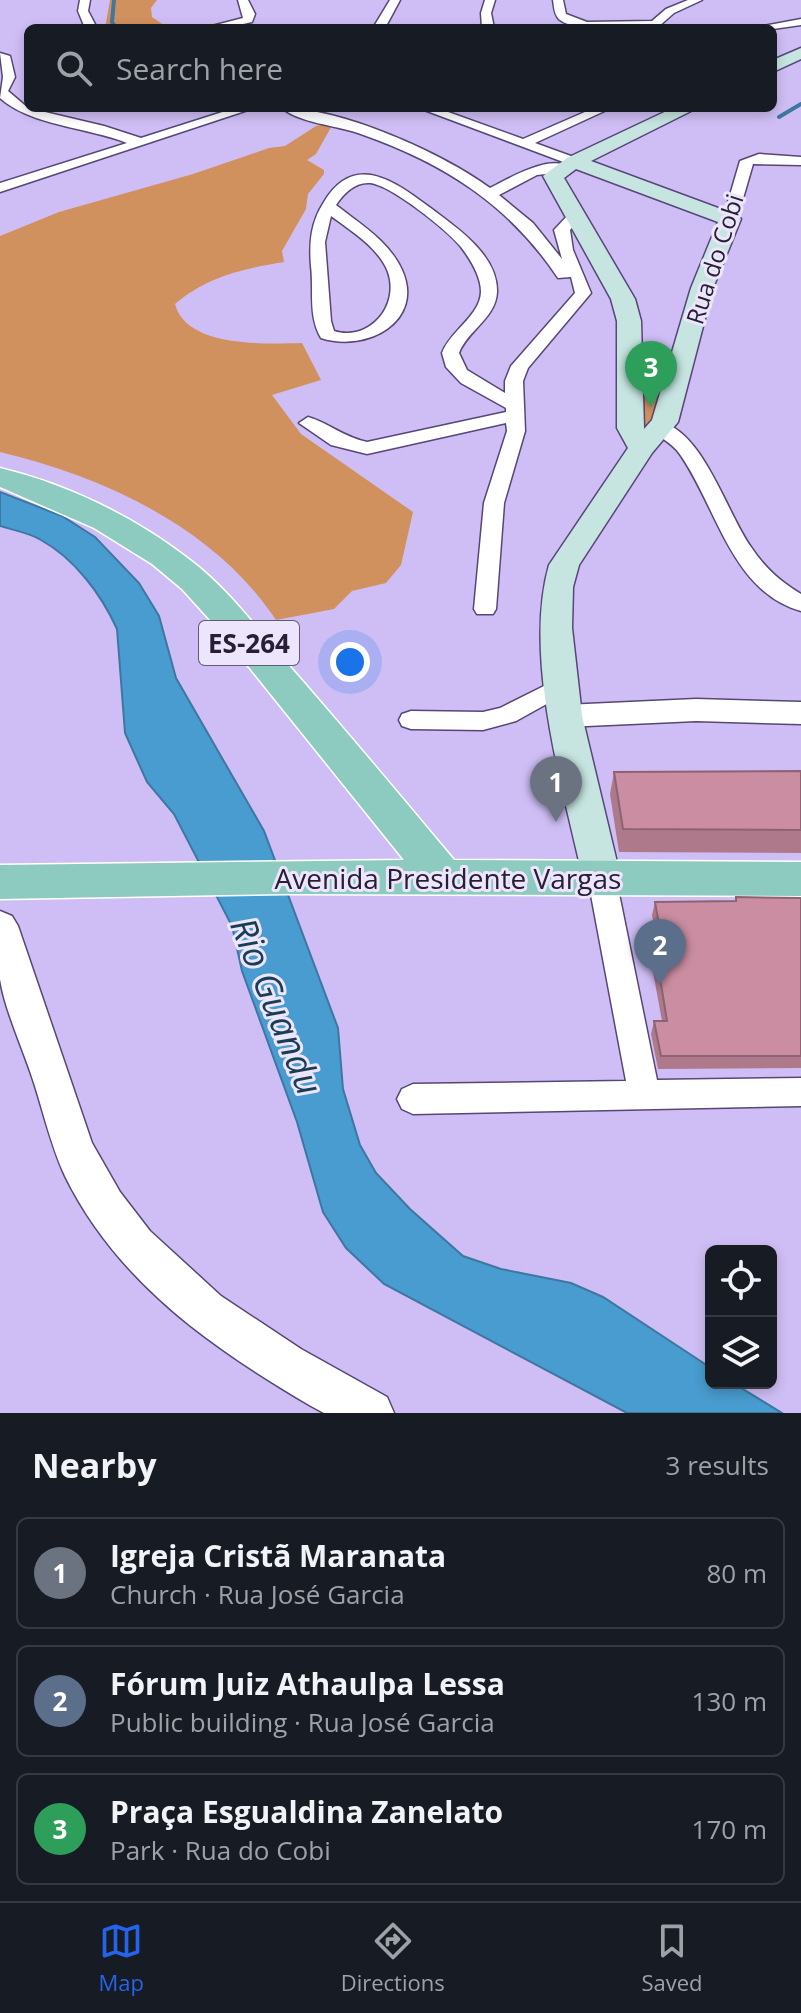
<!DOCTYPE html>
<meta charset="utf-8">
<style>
:root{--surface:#171b24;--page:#242831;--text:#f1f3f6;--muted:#9ea1a6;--line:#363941;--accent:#2563eb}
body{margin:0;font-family:"Open Sans",sans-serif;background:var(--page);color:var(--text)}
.controls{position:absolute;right:24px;bottom:24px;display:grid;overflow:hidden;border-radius:12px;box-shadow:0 4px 12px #0003}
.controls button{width:72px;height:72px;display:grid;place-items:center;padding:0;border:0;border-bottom:2px solid var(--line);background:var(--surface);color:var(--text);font:40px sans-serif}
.you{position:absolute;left:350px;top:662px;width:28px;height:28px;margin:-20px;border:6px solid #fff;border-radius:50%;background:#1a73e8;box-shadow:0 0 0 12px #1a73e833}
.badge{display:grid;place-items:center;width:52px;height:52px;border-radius:50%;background:var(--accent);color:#fff;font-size:26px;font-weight:700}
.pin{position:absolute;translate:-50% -66px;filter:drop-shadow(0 2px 4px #0008)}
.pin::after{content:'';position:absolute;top:42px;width:28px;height:24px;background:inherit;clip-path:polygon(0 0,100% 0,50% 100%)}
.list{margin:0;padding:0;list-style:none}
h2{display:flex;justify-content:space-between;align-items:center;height:104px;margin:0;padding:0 32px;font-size:34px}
h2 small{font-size:26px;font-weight:400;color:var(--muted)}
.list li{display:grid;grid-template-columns:52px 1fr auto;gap:24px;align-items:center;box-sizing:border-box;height:112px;margin:0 16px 16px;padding:0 16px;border:2px solid var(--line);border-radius:12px}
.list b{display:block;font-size:30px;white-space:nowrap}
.list p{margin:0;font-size:26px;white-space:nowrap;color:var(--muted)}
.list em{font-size:26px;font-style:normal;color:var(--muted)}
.icon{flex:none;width:44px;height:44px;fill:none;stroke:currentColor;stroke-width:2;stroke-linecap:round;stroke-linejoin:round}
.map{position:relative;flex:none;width:801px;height:1413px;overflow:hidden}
.search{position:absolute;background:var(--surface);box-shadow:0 4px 12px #0003;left:24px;right:24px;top:24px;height:88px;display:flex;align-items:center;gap:20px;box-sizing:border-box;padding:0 28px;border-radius:12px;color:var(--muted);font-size:30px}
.sheet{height:488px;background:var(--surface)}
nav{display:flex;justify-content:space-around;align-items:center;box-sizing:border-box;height:112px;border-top:2px solid var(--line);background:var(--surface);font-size:22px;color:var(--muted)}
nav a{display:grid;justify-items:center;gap:4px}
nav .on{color:var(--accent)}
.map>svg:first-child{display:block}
</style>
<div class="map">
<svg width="801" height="1413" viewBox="0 0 801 1413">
<rect width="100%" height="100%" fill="#cfbef5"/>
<!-- green -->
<g fill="#d1915e">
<polygon points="110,0 157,0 151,8 152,17 168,28 105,28"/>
<path d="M334,122L316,154L307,160L324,170V174L308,194L306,209L282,251L284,262C242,269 208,276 175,304C186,348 267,344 302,343L321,380L272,395L301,434L413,512L401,565L386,583L352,591L334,609L276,620C215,528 105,477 0,452V236L59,212L193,174L269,148L285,146L316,126Z"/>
<polygon points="643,366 671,370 659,419 644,431 635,367"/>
</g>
<!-- water -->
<path fill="#489cd0" stroke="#3e77a1" stroke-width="2" d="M0,492L62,516L95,537L139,583L159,616L176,678L264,831L338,1028L343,1089L360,1145L376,1173L410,1209L463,1256L501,1269L571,1283L603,1297L711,1368V1383H733L782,1413H627L384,1284L346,1248L323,1212L297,1122L242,971L232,926L174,814L147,782L125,733L117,629C101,594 75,559 41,540C30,533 13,530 0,526Z"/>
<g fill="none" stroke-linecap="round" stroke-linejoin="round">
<!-- stream -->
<g stroke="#3e77a1" stroke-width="4">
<polyline points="114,0 112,22 116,28"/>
<polyline points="779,117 801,104"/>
</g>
<defs>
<g id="minor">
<polygon points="80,0 90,0 88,11 97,28 85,28 78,11"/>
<polygon points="238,0 248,0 255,14 252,22 226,28 204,28 243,18"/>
<polygon points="390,0 400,0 385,28 373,28"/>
<polygon points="485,0 495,0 491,13 494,28 482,28 481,13"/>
<path d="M553,0H563L566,14L587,22L652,21L666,9L688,0H702L674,13L657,28C638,28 571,34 558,18C554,13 554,6 553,0Z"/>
<polygon points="801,19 801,25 773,29 753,28"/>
<path d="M0,53L10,56L15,77L8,91L28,108L104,126L141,138L235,108H254L0,192V183L127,143C90,128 29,125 0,98L3,77Z"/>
<path d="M282,108C342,108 442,153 490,188C510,178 551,153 571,168L564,172L537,175L499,195L533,223L562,259L554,230L569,214H579L581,217L570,230L573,250L591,293L528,368L523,381L525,431L504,503L496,609L493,614H477L474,609L484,503L507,431L506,423L367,454L331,445L299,423L308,417C329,423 343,437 367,442L506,412V408L461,383L446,367L442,353C450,331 480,316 481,292C481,276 470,259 461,247C447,230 391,185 370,183C355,182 344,193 336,205C360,224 389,241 402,270C425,321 367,353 321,338C308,316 314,290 311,266C309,242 311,222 324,202C355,150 397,183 432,209C457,228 498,255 497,292C496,318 467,331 459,353L467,370L505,393V381L511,366L575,293L571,277L558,278C509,204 442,162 358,133C334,125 300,123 282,108ZM331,216C351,231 379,248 388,272C400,306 369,342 334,331L331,321L325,242Z"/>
<polygon points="419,108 437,108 523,139 594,108 611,108 535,143 579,159 579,165 574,166"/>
<polygon points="759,154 801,157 801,165 753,164 737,219 730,223 725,222 723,219 740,161"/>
<polygon points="627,352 681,359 690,364 681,369 621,361 618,357"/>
<path d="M661,422C704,433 727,514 751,547C765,568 780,581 801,594V611C731,592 716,504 679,453C672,443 659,438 652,428Z"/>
<polygon points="562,677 570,679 574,685 570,691 516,721 483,730 411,729 402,726 399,720 402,714 411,711 483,712 500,708"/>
<polygon points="602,868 612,871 616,879 657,1080 801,1078 801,1106 413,1114 402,1109 397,1099 402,1089 413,1084 626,1081 588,879 592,871"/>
</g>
<g id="tertiary">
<polygon points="696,699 801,702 801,724 696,721 565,727 554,724 550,716 554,708 565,705"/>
<path d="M0,911L12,916L18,926L92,1143L120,1192L150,1231L221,1296L301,1349L387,1397L394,1413H324L311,1406C212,1348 117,1282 65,1176C51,1146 44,1114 34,1083C24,1051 5,1011 0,979C0,957 0,933 0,911Z"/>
</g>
<g id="secondary">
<polygon points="801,48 801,59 773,72 773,60"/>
<path d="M673,108H697L591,161L737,215L741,219L713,288L678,422L652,453L579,565L573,587L572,628L582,716L621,879L616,890L602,894L588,890L583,879C563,787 523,657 549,565L628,448L617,428V321L611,299L543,176L567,158ZM576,169L718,222L691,288L652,420L644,429L641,321L635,299L564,178Z"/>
</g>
<path id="primary" d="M0,468C67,484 135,517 190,560C227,588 255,626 285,661C343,727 398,793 454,860L801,862V896L287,894L0,899V865L404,860L220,631L182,589L152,564L94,528L0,487Z"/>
</defs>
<!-- minor casing -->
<use href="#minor" stroke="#564776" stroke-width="3"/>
<!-- tertiary casing -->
<use href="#tertiary" stroke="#564776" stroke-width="3"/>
<!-- secondary casing -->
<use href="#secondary" stroke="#564776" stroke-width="3"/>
<!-- primary casing -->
<use href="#primary" stroke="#fff" stroke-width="3"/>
<!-- minor -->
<use href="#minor" fill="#fff" fill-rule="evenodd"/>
<!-- tertiary -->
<use href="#tertiary" fill="#fff" fill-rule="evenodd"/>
<!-- secondary -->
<use href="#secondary" fill="#c6e5e0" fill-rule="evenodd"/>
<!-- primary -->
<use href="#primary" fill="#8dcbc0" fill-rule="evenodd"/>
</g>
<!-- wall -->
<g fill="#ae798a">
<polygon points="801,771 801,853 619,852 610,794 614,772"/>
<polygon points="736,897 801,898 801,1068 658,1069 651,1034 654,1021 662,1021 653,972 657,959 660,959 652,915 655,902 735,901"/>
</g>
<!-- building -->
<g fill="#ca8da1" stroke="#8d6371" stroke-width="2">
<polygon points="801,771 801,830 623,829 614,772"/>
<polygon points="736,897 801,898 801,1056 661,1056 654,1021 667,1021 657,959 665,959 655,902 736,901"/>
</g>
<g text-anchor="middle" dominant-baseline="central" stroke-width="6" stroke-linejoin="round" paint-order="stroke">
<!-- far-street labels -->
<g font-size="24" fill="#272034" stroke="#ece5fc">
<text transform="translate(714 259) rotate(-72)">Rua do Cobi</text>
</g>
<!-- shield labels -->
<rect fill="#ece5fc" stroke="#625b70" stroke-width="2" x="199" y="621" width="100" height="44" rx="6"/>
<g font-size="26" font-weight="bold" fill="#272034">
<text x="249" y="643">ES-264</text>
</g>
<!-- street labels -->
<g font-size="28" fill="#272034" stroke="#ece5fc">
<text x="448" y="878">Avenida Presidente Vargas</text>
</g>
<!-- near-water labels -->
<g font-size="36" font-style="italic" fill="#193d54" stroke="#ece5fc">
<text transform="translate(277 1006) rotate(68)">Rio Guandu</text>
</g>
</g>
</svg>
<div class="controls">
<button><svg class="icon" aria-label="locate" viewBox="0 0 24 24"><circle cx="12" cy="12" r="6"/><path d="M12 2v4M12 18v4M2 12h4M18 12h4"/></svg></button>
<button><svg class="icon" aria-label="layers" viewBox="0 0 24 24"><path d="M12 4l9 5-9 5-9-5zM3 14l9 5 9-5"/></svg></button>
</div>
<div class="you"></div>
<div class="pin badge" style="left:556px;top:822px;background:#6b7280">1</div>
<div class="pin badge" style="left:660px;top:985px;background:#5c6f8a">2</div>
<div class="pin badge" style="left:651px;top:407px;background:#2e9e5b">3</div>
<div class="search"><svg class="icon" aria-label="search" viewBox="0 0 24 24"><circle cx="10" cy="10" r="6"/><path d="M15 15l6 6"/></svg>Search here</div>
</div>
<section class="sheet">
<h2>Nearby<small>3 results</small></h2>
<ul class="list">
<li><span class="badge" style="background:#6b7280">1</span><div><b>Igreja Cristã Maranata</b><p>Church · Rua José Garcia</p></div><em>80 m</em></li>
<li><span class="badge" style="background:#5c6f8a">2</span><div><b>Fórum Juiz Athaulpa Lessa</b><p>Public building · Rua José Garcia</p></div><em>130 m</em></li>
<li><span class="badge" style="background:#2e9e5b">3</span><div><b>Praça Esgualdina Zanelato</b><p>Park · Rua do Cobi</p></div><em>170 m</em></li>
</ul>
</section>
<nav>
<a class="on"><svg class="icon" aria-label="map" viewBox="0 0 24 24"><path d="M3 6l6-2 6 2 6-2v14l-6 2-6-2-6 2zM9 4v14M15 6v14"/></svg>Map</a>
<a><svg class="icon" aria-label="directions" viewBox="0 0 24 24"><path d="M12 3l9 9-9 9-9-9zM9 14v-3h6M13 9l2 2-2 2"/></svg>Directions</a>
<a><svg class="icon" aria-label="saved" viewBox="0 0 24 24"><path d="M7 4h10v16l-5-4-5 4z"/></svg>Saved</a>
</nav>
